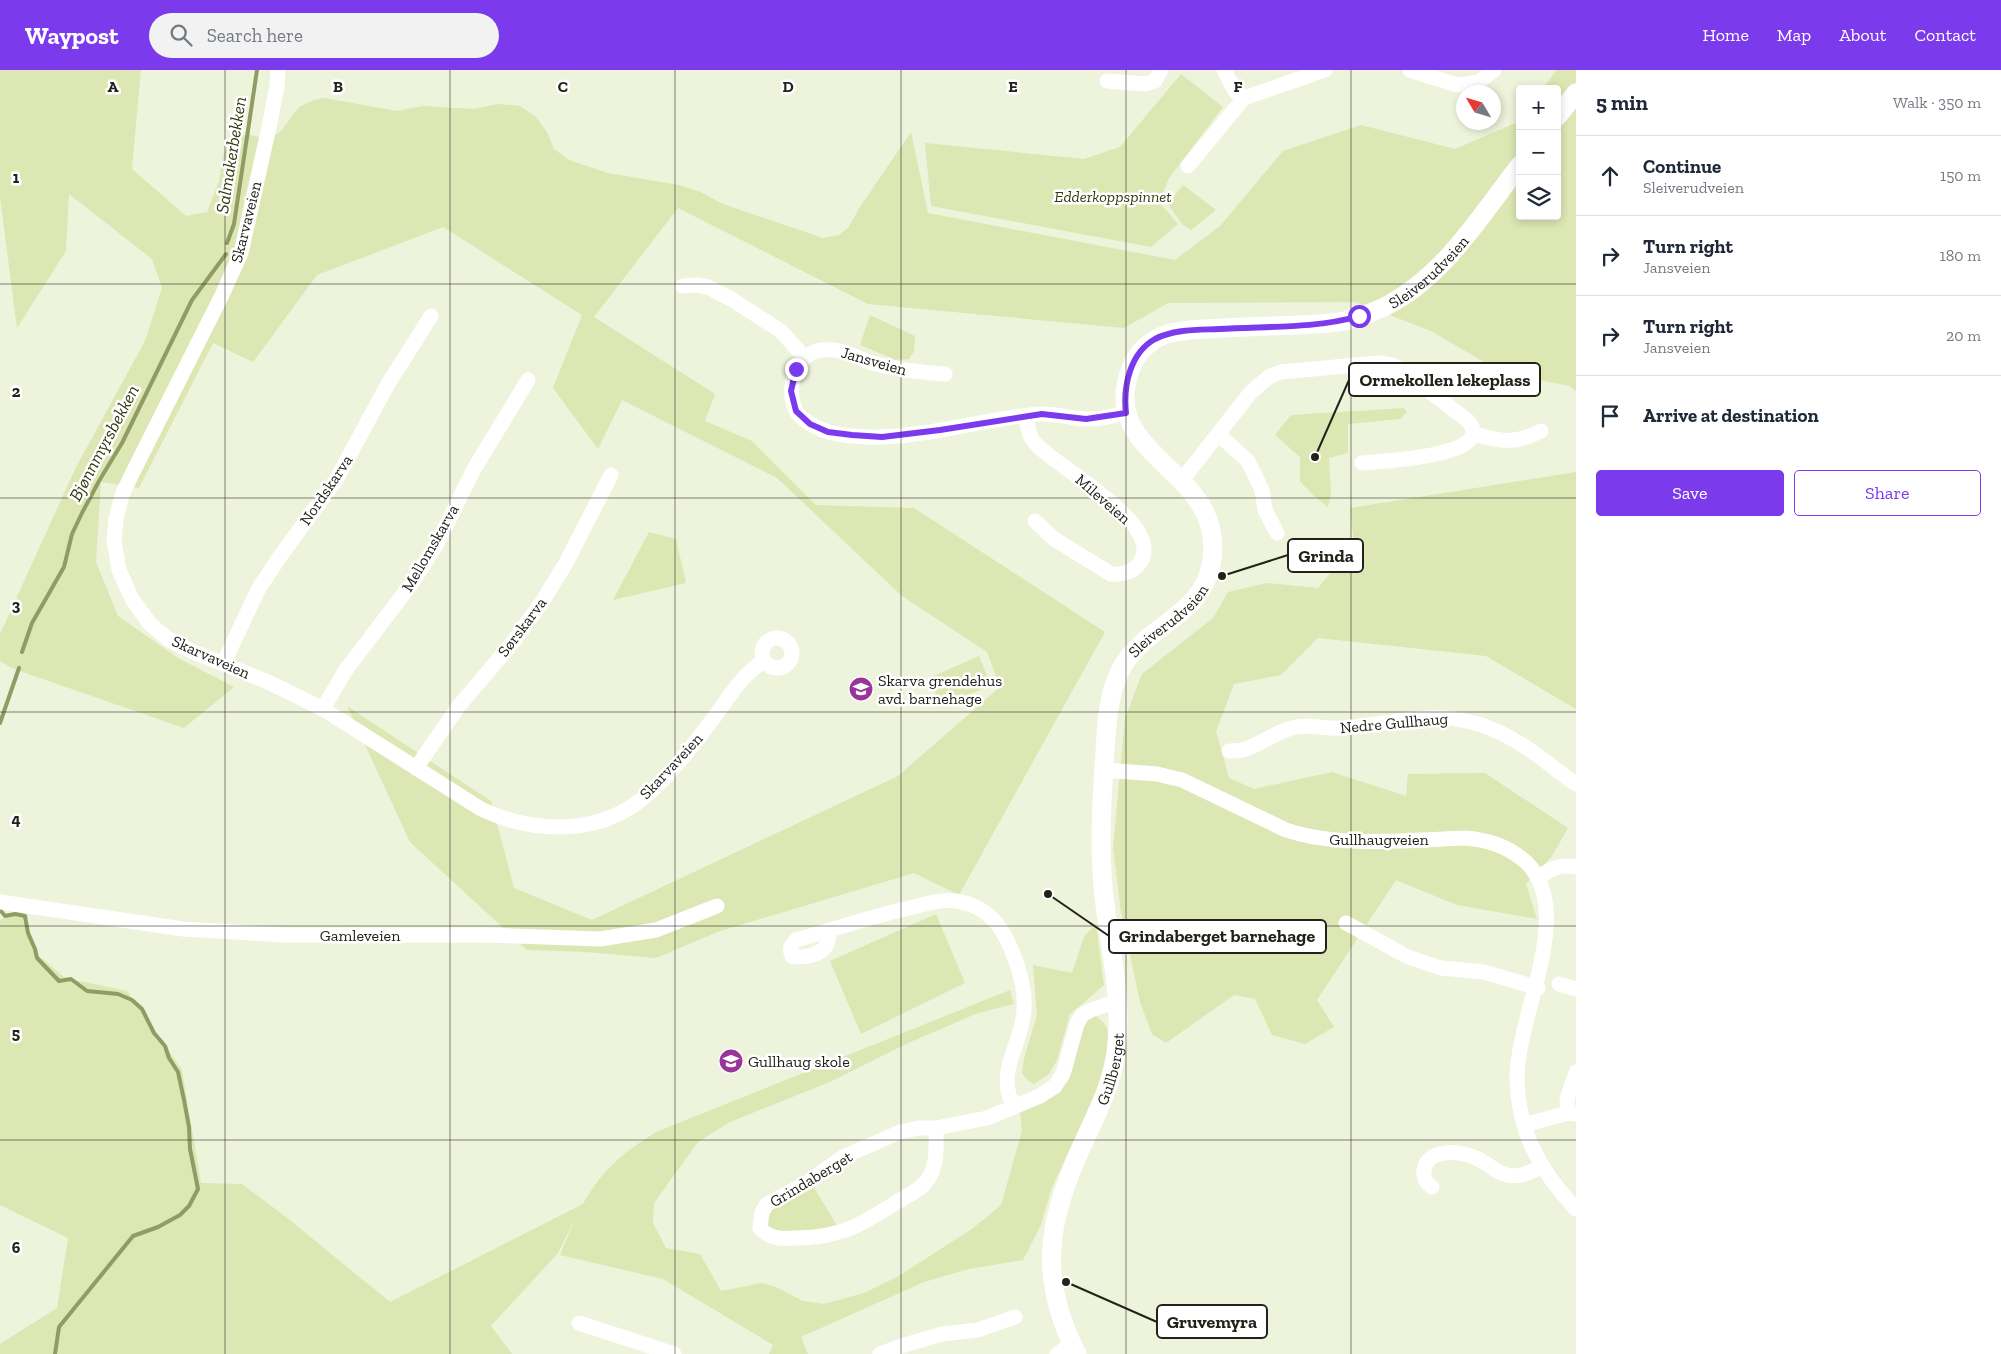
<!DOCTYPE html>
<meta charset="utf-8">
<style>
:root{--surface:#fff;--page:#f2f2f3;--text:#1f2937;--muted:#747a83;--line:#e0e1e3;--accent:#7c3aed}
body{margin:0;font-family:"Zilla Slab",serif;background:var(--page);color:var(--text)}
.controls{position:absolute;right:15px;top:15px;display:grid;overflow:hidden;border-radius:5px;box-shadow:0 2px 8px #0003}
.controls button{width:45px;height:45px;display:grid;place-items:center;padding:0;border:0;border-bottom:1px solid var(--line);background:var(--surface);color:var(--text);font:25px sans-serif}
.compass{position:absolute;left:1456px;top:15px;width:45px;height:45px;border-radius:50%;background:var(--surface);box-shadow:0 2px 8px #0003;rotate:308deg}
.stop{position:absolute;width:15px;height:15px;margin:-11px;border:4px solid #7c3aed;border-radius:50%;background:#fff}
.stop.end{background:#7c3aed;border-color:#fff;box-shadow:0 1px 5px #0008}
.list{margin:0;padding:0;list-style:none}
h2{display:flex;justify-content:space-between;align-items:center;height:65px;margin:0;padding:0 20px;font-size:21px}
h2 small{font-size:16px;font-weight:400;color:var(--muted)}
.list li{display:grid;grid-template-columns:32px 1fr auto;gap:15px;align-items:center;box-sizing:border-box;height:80px;padding:0 20px;border-top:1px solid var(--line)}
.list b{display:block;font-size:19px;white-space:nowrap}
.list p{margin:0;font-size:16px;white-space:nowrap;color:var(--muted)}
.list em{font-size:16px;font-style:normal;color:var(--muted)}
.actions{display:flex;gap:10px;padding:15px 20px}
.actions a{flex:1;padding:11px 0;border:1px solid var(--accent);border-radius:5px;text-align:center;font-size:18px;color:var(--accent)}
.actions .main{background:var(--accent);color:#fff}
.icon{flex:none;width:28px;height:28px;fill:none;stroke:currentColor;stroke-width:2;stroke-linecap:round;stroke-linejoin:round}
.map{position:relative;flex:none;width:1576px;height:1284px;overflow:hidden}
header{display:flex;align-items:center;gap:30px;box-sizing:border-box;height:70px;padding:0 25px;background:var(--accent);color:#fff}
header strong{font-size:24px}
nav{display:flex;gap:28px;margin-inline-start:auto;font-size:18px}
.search{width:350px;height:45px;background:var(--page);display:flex;align-items:center;gap:12px;box-sizing:border-box;padding:0 18px;border-radius:28px;color:var(--muted);font-size:19px}
main{display:flex}
aside{flex:1;background:var(--surface)}
.map>svg:first-child{display:block}
</style>
<header>
<strong>Waypost</strong>
<div class="search"><svg class="icon" aria-label="search" viewBox="0 0 24 24"><circle cx="10" cy="10" r="6"/><path d="M15 15l6 6"/></svg>Search here</div>
<nav><a>Home</a><a>Map</a><a>About</a><a>Contact</a></nav>
</header>
<main>
<div class="map">
<svg width="1576" height="1284" viewBox="0 0 1576 1284">
<rect width="100%" height="100%" fill="#eef3db"/>
<!-- green -->
<g fill="#dce7b3">
<polygon points="0,0 141,0 132,99 186,146 207,142 219,111 223,85 232,66 250,65 268,69 280,62 299,37 314,30 324,28 397,41 422,36 473,39 499,34 520,36 535,46 547,62 554,79 569,90 608,103 679,115 700,122 723,134 823,168 839,165 848,158 860,137 911,62 928,143 1175,190 1220,156 1283,81 1361,55 1455,79 1520,51 1520,146 1557,146 1557,19 1543,19 1556,0 1576,0 1576,321 1570,316 1535,309 1520,320 1511,309 1516,305 1501,302 1431,261 1356,232 1168,233 1124,258 868,234 678,138 594,247 715,324 705,351 752,371 816,435 914,438 1105,562 959,825 914,803 720,861 656,888 585,882 527,880 410,772 347,636 491,731 514,818 592,850 898,706 1000,617 987,582 902,526 777,408 622,330 598,379 553,318 582,245 443,157 317,205 253,292 213,273 139,418 101,412 96,492 118,546 178,588 234,617 184,658 14,599 0,591 0,564 76,397 145,271 162,218 152,189 69,124 66,181 17,258 0,127"/>
<polygon points="1181,4 1223,37 1169,108 1159,132 1178,154 1151,177 931,136 925,73 1084,89 1120,77"/>
<polygon points="1183,115 1216,140 1191,160 1182,154 1168,134"/>
<polygon points="870,245 915,266 914,281 909,289 896,290 860,275"/>
<polygon points="1404,338 1407,342 1400,349 1348,354 1348,383 1329,388 1331,424 1328,437 1312,424 1300,411 1300,387 1275,365 1291,345"/>
<polygon points="1576,402 1576,639 1486,586 1318,568 1281,605 1234,614 1216,661 1229,708 1254,719 1332,702 1406,726 1408,704 1485,703 1568,758 1552,786 1526,814 1537,849 1457,835 1396,810 1317,930 1334,957 1305,974 1272,965 1255,929 1234,925 1166,973 1152,964 1140,932 1121,842 1113,778 1125,648 1142,604 1213,548 1228,522 1267,513 1318,518 1354,475 1350,438"/>
<polygon points="649,462 676,469 686,513 613,530"/>
<polygon points="979,586 991,615 941,637 929,608"/>
<path d="M22,840L39,886L65,908L127,921L182,1000L201,1113L242,1114L286,1147L390,1232L583,1134C602,1100 624,1082 656,1062L1010,920L1014,934L978,943L906,974L832,1011L730,1052L698,1072L654,1133L653,1153L666,1178L700,1184L721,1221L762,1213L776,1217L803,1231L824,1234L864,1223L897,1207L972,1159L1001,1135L1022,1061L1020,1043L1060,1023L1072,1001L1082,959L1088,949L1096,946L1102,951L1107,958L1109,972L1100,1013L1051,1120L1041,1155L1023,1190L969,1199L924,1212L801,1267L808,1284H769L773,1275L663,1209L560,1185L575,1149L558,1183L491,1256L512,1284H0V1274L57,1238L68,1168L0,1135V850Z"/>
<polygon points="936,844 965,913 861,964 830,891"/>
<polygon points="1096,854 1104,915 1070,944 1057,990 1049,1004 1034,1014 1027,1010 1022,1003 1024,989 1037,945 1033,895 1072,903 1084,867"/>
<polygon points="813,1116 839,1159 823,1163 767,1160 768,1141"/>
</g>
<g fill="none" stroke-linecap="round" stroke-linejoin="round">
<!-- stream -->
<g stroke="#919c65" stroke-width="4">
<polyline points="227,173 234,154 257,0"/>
<polyline points="22,582 32,553 64,497 72,464 82,443 99,411 122,373 192,230 226,184"/>
<polyline points="0,653 19,598"/>
<polyline points="0,840 5,846 15,844 25,846 28,863 35,879 37,888 59,911 71,909 87,921 118,924 132,930 142,939 154,963 165,976 169,988 178,1002 184,1030 189,1057 190,1079 198,1119 189,1136 180,1145 158,1157 133,1166 59,1257 55,1284"/>
</g>
<!-- minor -->
<g stroke="#fff" stroke-width="15">
<path d="M278,0L277,16L269,57L241,183L222,225L133,402L122,425L116,449L114,470L119,500L132,529L150,554L168,569L191,581L268,612L323,639L481,739C530,762 590,766 637,733C665,712 688,682 709,654C726,633 740,605 764,591"/>
<polyline points="1224,0 1235,21 1244,28 1325,0"/>
<polyline points="1410,0 1457,15 1479,12 1494,0"/>
<polyline points="1107,11 1146,14 1155,11 1161,0"/>
<polyline points="1188,96 1244,28"/>
<polyline points="683,216 697,215 708,217 731,229 781,261 804,287"/>
<path d="M945,304C920,302 897,300 873,293C854,288 845,278 823,280C796,282 786,316 795,339C800,350 818,359 829,362C895,379 973,349 1040,344C1055,343 1070,348 1085,349C1099,350 1113,346 1126,343"/>
<path d="M1026,346C1028,356 1028,366 1036,374C1057,398 1163,452 1141,491C1135,502 1122,505 1111,504L1054,469L1035,451"/>
<path d="M1475,364C1500,372 1517,374 1541,361"/>
<polyline points="1219,365 1248,391 1262,420 1265,440 1277,463"/>
<path d="M1182,410L1251,322L1270,306L1281,302L1378,293L1393,295L1402,300L1467,350C1502,386 1380,391 1362,393"/>
<circle cx="777" cy="583" r="15"/>
<polyline points="223,594 259,518 281,485 336,410 388,314 431,246"/>
<polyline points="323,639 345,601 412,513 438,472 474,399 528,310"/>
<path d="M1229,681C1253,683 1272,661 1296,657C1311,654 1329,660 1345,658C1419,650 1458,632 1527,678C1544,689 1559,703 1576,714"/>
<polyline points="416,698 458,637 513,572 542,532 566,493 611,405"/>
<path d="M1104,700L1157,704L1182,710L1286,760C1340,778 1408,770 1465,768C1489,770 1508,776 1527,793C1576,844 1517,944 1517,1008C1518,1062 1540,1101 1576,1139"/>
<path d="M1539,807C1552,798 1561,794 1576,797"/>
<polyline points="0,832 183,859 284,865 485,865 600,869 656,860 717,836"/>
<polyline points="1346,853 1408,887 1441,898 1484,902 1538,918"/>
<path d="M829,860C829,865 829,872 826,876C820,885 802,889 792,886C789,879 790,876 796,870C835,859 873,846 913,837C928,833 945,828 961,832C987,837 1002,856 1011,879C1021,903 1028,927 1022,953C1016,982 997,1007 1014,1036"/>
<polyline points="1559,914 1576,919"/>
<polyline points="1568,1043 1567,1029 1576,1002"/>
<polyline points="1524,1055 1568,1043 1576,1044"/>
<path d="M936,1058C936,1076 938,1094 928,1109C921,1120 907,1126 897,1132C861,1155 842,1167 798,1168C783,1169 771,1170 760,1158L762,1142L767,1134L808,1112L843,1087L900,1062L918,1058H936L987,1048L1040,1026L1055,1016L1063,1004L1077,954L1082,945L1091,940L1117,931"/>
<path d="M1432,1117C1426,1113 1423,1109 1424,1101C1427,1077 1460,1081 1476,1088C1486,1092 1494,1101 1504,1104C1517,1109 1529,1103 1541,1097"/>
<polyline points="579,1253 674,1284"/>
<polyline points="880,1284 901,1276 942,1264 978,1260 1015,1247"/>
<polyline points="1057,1284 1072,1274"/>
</g>
<!-- tertiary -->
<g stroke="#fff" stroke-width="19">
<polyline points="1557,47 1576,23"/>
<path id="s1" d="M1077,1284C1038,1208 1047,1151 1082,1076C1095,1047 1112,1015 1116,982C1123,934 1111,883 1105,835C1099,788 1101,743 1104,696C1106,671 1106,644 1113,619C1116,610 1120,599 1126,591C1152,553 1201,545 1211,495C1229,405 1112,390 1126,316C1128,303 1133,291 1141,281C1149,273 1157,267 1167,264C1184,259 1203,259 1221,258C1247,257 1273,256 1298,255C1314,254 1330,254 1345,251C1359,247 1375,242 1388,235C1446,204 1481,145 1520,95"/>
</g>
</g>
<g fill="none" stroke-linecap="round" stroke-linejoin="round">
<!-- route -->
<path stroke="#7c3aed" stroke-width="6" d="M796,299L791,321L796,341L810,354L828,362L852,365L882,367L940,360L1042,344L1086,349L1126,343C1123,316 1130,283 1155,269C1174,259 1198,260 1219,259C1264,256 1316,259 1359,246"/>
</g>
<!-- grid -->
<path fill="none" stroke="#21231a" stroke-width="1" stroke-opacity="0.55" d="M225,0V1284M450,0V1284M675,0V1284M901,0V1284M1126,0V1284M1351,0V1284M0,214H1576M0,428H1576M0,642H1576M0,856H1576M0,1070H1576"/>
<!-- icons -->
<defs>
<symbol id="school-disc" viewBox="-11 -11 22 22"><circle r="9.5" fill="#993499" stroke="#fff"/><path d="M0-5L7-2L0 1L-7-2ZM-4 1L0 2.5L4 1V4Q0 6-4 4Z" fill="#fff"/></symbol>
</defs>
<g fill-rule="evenodd">
<use href="#school-disc" x="847" y="605" width="28" height="28"/>
<use href="#school-disc" x="717" y="977" width="28" height="28"/>
</g>
<g text-anchor="middle" dominant-baseline="central" stroke-width="5" stroke-linejoin="round" paint-order="stroke">
<!-- park labels -->
<g font-size="16" font-style="italic" fill="#343b10" stroke="#fff">
<text x="1113" y="126">Edderkoppspinnet</text>
</g>
<!-- street labels -->
<g font-size="16" fill="#21231a" stroke="#fff">
<text transform="translate(246 152) rotate(-76)">Skarvaveien</text>
<text stroke="none"><textPath href="#s1" startOffset="1400">Sleiverudveien</textPath></text>
<text transform="translate(874 291) rotate(16)">Jansveien</text>
<text transform="translate(326 420) rotate(-56)">Nordskarva</text>
<text transform="translate(1103 429) rotate(41)">Mileveien</text>
<text transform="translate(430 478) rotate(-60)">Mellomskarva</text>
<text stroke="none"><textPath href="#s1" startOffset="772">Sleiverudveien</textPath></text>
<text transform="translate(522 557) rotate(-53)">Sørskarva</text>
<text transform="translate(211 587) rotate(24)">Skarvaveien</text>
<text transform="translate(1394 653) rotate(-5)">Nedre Gullhaug</text>
<text transform="translate(671 696) rotate(-47)">Skarvaveien</text>
<text x="1379" y="769">Gullhaugveien</text>
<text x="360" y="865">Gamleveien</text>
<text stroke="none"><textPath href="#s1" startOffset="300">Gullberget</textPath></text>
<text transform="translate(811 1109) rotate(-31)">Grindaberget</text>
</g>
<!-- poi labels -->
<g font-size="16" fill="#21231a" stroke="#fff" text-anchor="start">
<text x="878" y="610">Skarva grendehus<tspan x="878" dy="18">avd. barnehage</tspan></text>
<text x="748" y="991">Gullhaug skole</text>
</g>
<!-- water labels -->
<g font-size="18" font-style="italic" fill="#32390e" stroke="#fff">
<text transform="translate(231 85) rotate(-81)">Salmakerbekken</text>
<text transform="translate(104 373) rotate(-62)">Bjønnmyrsbekken</text>
</g>
</g>
<g font-size="16" text-anchor="middle" font-weight="bold" fill="#21231a" stroke="#fff" stroke-width="5" stroke-linejoin="round" paint-order="stroke">
<text x="113" y="22">A</text>
<text x="338" y="22">B</text>
<text x="563" y="22">C</text>
<text x="788" y="22">D</text>
<text x="1013" y="22">E</text>
<text x="1238" y="22">F</text>
<text x="16" y="113">1</text>
<text x="16" y="327">2</text>
<text x="16" y="541">3</text>
<text x="16" y="755">4</text>
<text x="16" y="969">5</text>
<text x="16" y="1183">6</text>
</g>
<!-- callouts -->
<path fill="none" stroke="#21231a" stroke-width="2" d="M1315 387L1349 310M1222 506L1288 485M1048 824L1109 866M1066 1212L1157 1252"/>
<g fill="#21231a" stroke="#fff" stroke-width="2">
<circle cx="1315" cy="387" r="5"/>
<circle cx="1222" cy="506" r="5"/>
<circle cx="1048" cy="824" r="5"/>
<circle cx="1066" cy="1212" r="5"/>
</g>
<g fill="#fff" stroke="#21231a" stroke-width="2">
<rect x="1349" y="293" width="191" height="33" rx="5"/>
<rect x="1288" y="469" width="75" height="33" rx="5"/>
<rect x="1109" y="850" width="217" height="33" rx="5"/>
<rect x="1157" y="1235" width="110" height="33" rx="5"/>
</g>
<g font-size="18" text-anchor="middle" font-weight="bold" fill="#21231a">
<text x="1445" y="316">Ormekollen lekeplass</text>
<text x="1326" y="492">Grinda</text>
<text x="1217" y="872">Grindaberget barnehage</text>
<text x="1212" y="1258">Gruvemyra</text>
</g>
</svg>
<div class="controls">
<button>+</button>
<button>−</button>
<button><svg class="icon" aria-label="layers" viewBox="0 0 24 24"><path d="M12 4l9 5-9 5-9-5zM3 14l9 5 9-5"/></svg></button>
</div>
<svg class="compass" viewBox="-18 -18 36 36"><path d="M0-13l5 13h-10z" fill="#e53935"/><path d="M0 13l5-13h-10z" fill="#747a83"/></svg>
<div class="stop" style="left:1359px;top:246px"></div>
<div class="stop end" style="left:796px;top:299px"></div>
</div>
<aside>
<h2>5 min<small>Walk · 350 m</small></h2>
<ul class="list">
<li><svg class="icon" aria-label="ahead" viewBox="0 0 24 24"><path d="M12 20V5M6 11l6-6 6 6"/></svg><div><b>Continue</b><p>Sleiverudveien</p></div><em>150 m</em></li>
<li><svg class="icon" aria-label="right" viewBox="0 0 24 24"><path d="M7 20v-9h11M14 6l5 5-5 5"/></svg><div><b>Turn right</b><p>Jansveien</p></div><em>180 m</em></li>
<li><svg class="icon" aria-label="right" viewBox="0 0 24 24"><path d="M7 20v-9h11M14 6l5 5-5 5"/></svg><div><b>Turn right</b><p>Jansveien</p></div><em>20 m</em></li>
<li><svg class="icon" aria-label="arrive" viewBox="0 0 24 24"><path d="M6 21V4h12l-3 4 3 4H6"/></svg><div><b>Arrive at destination</b></div></li>
</ul>
<div class="actions"><a class="main">Save</a><a>Share</a></div>
</aside>
</main>
